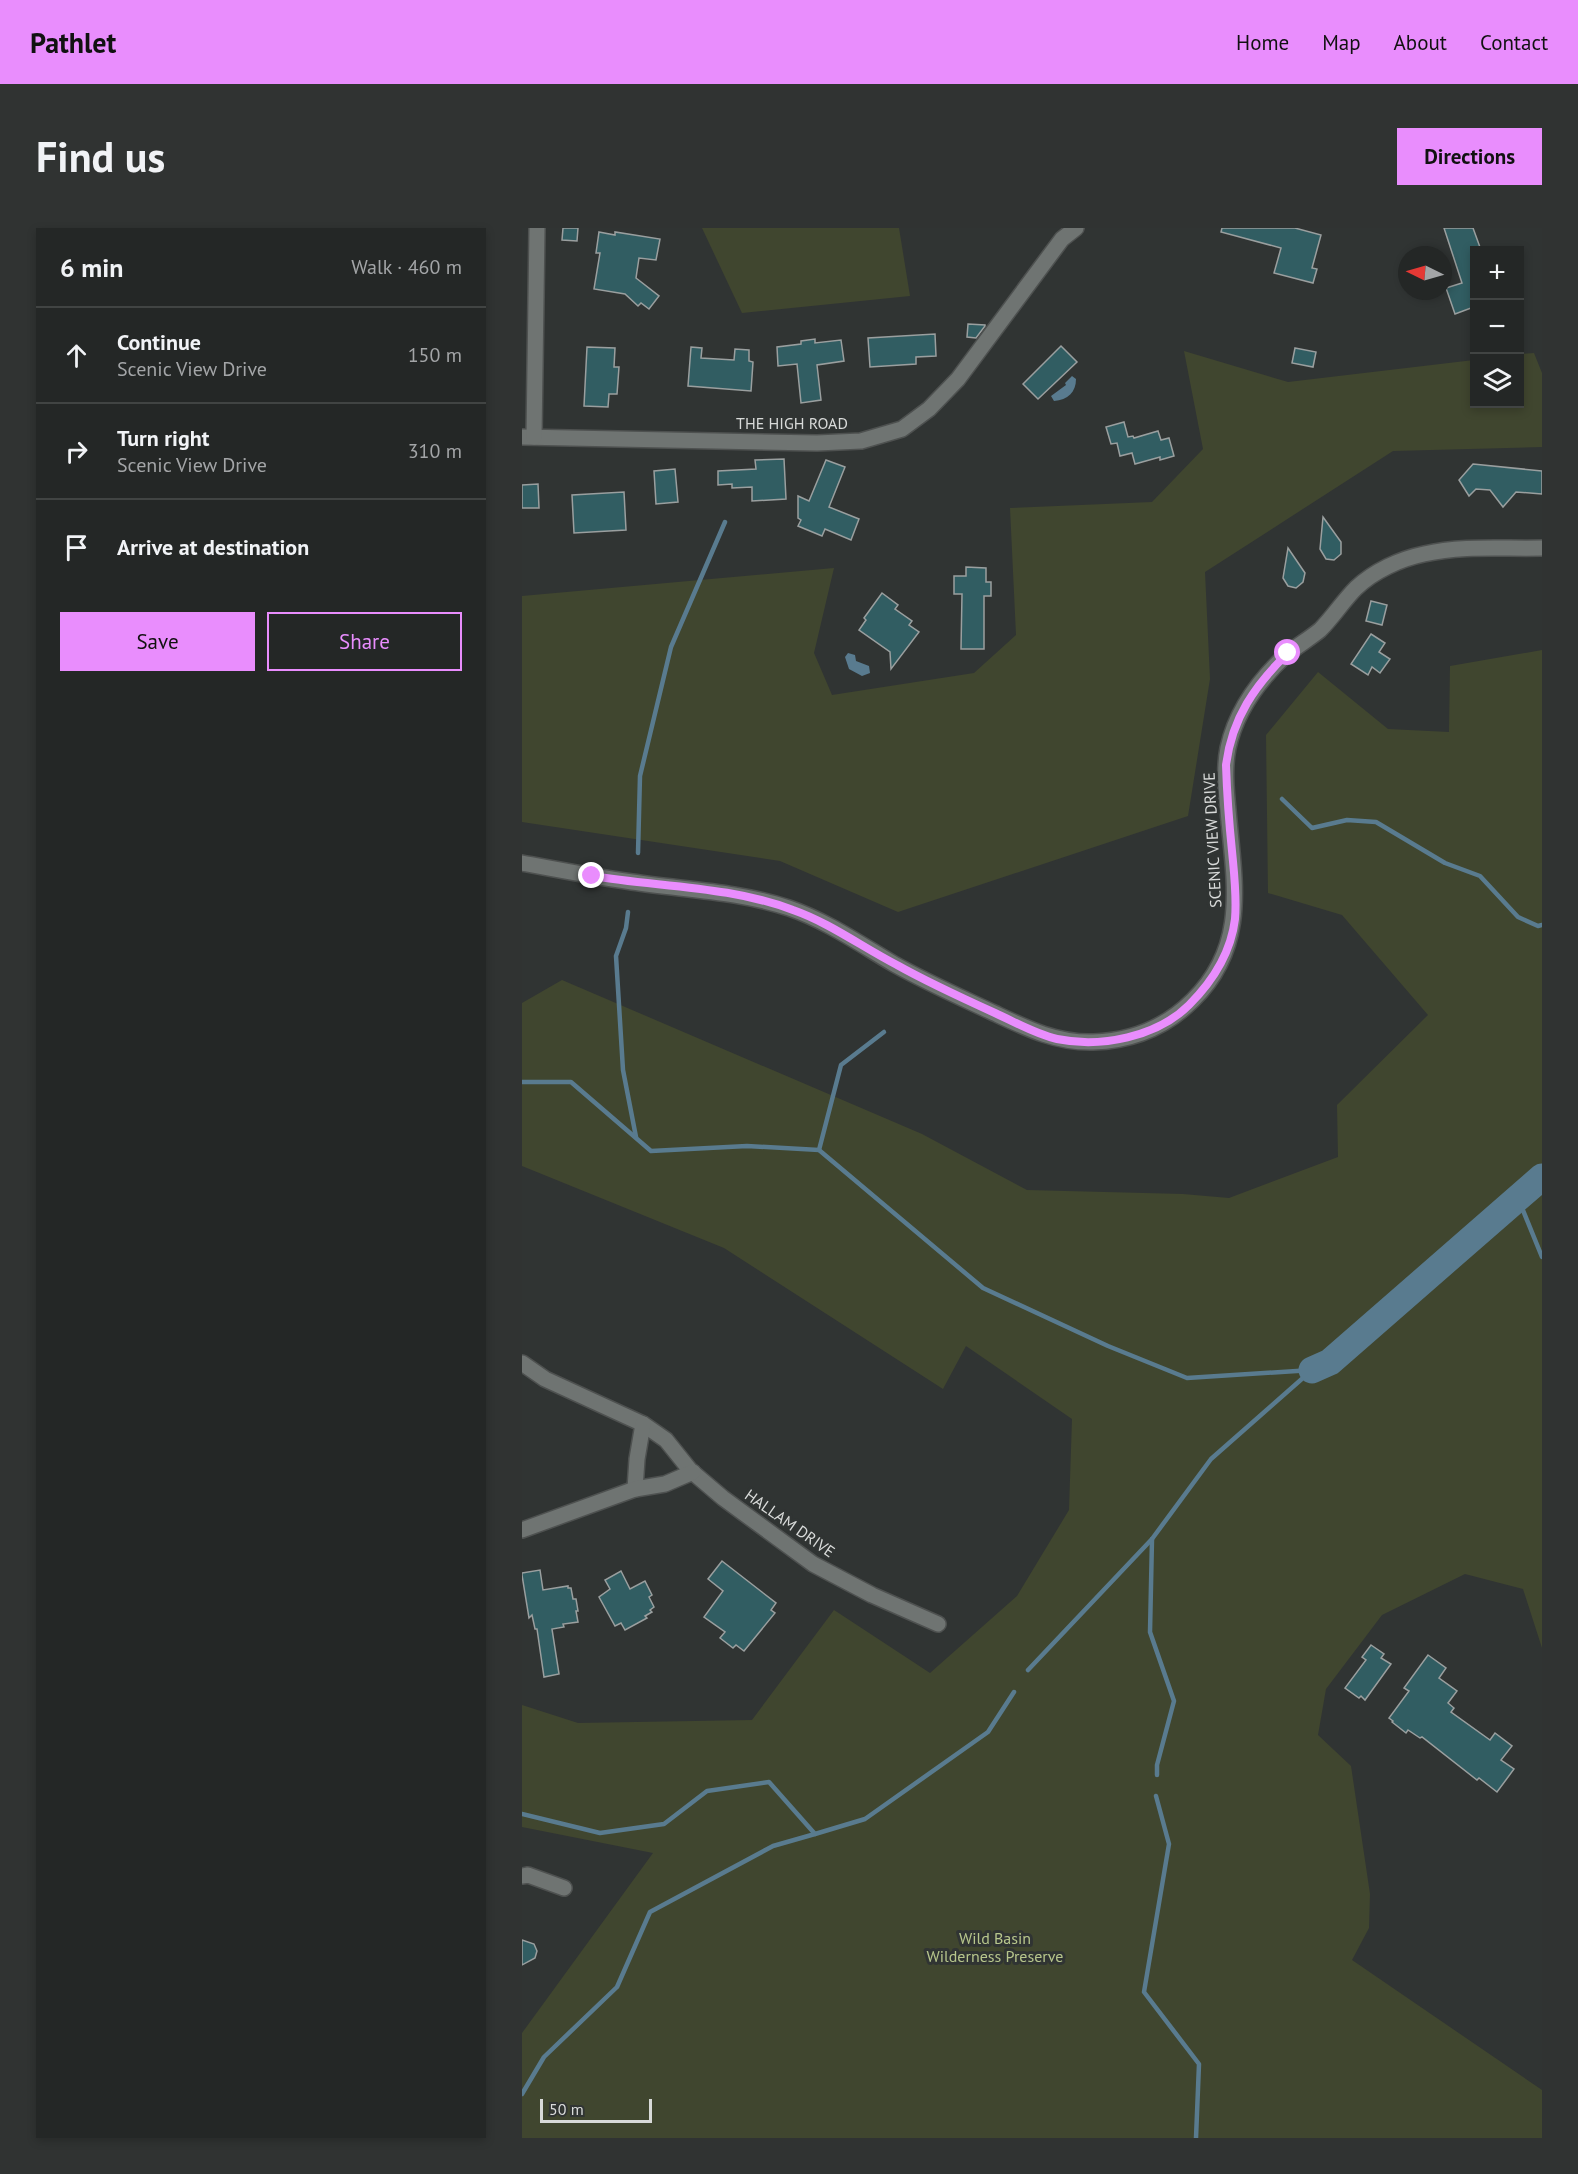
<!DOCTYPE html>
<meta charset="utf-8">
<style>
:root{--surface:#242726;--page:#303332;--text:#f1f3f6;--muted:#a3a5a7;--line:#414443;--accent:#e98dfd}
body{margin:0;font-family:"PT Sans",sans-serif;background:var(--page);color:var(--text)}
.controls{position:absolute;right:18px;top:18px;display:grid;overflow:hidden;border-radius:0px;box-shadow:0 3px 9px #0003}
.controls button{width:54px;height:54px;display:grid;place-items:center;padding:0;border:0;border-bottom:2px solid var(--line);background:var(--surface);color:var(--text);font:30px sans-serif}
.compass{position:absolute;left:876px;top:18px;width:54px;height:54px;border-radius:50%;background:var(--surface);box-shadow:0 3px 9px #0003;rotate:275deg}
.scale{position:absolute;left:18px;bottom:15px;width:112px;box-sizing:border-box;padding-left:6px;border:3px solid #d8dad9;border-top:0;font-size:16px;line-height:21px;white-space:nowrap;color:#d8dad9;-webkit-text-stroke:4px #303433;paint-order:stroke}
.stop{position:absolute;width:18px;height:18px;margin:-14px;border:4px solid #e98dfd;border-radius:50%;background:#fff}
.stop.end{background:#e98dfd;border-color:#fff;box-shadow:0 2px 6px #0008}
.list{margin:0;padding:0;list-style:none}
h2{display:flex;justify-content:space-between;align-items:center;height:78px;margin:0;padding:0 24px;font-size:26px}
h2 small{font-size:20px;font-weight:400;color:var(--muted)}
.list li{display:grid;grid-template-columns:39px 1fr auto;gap:18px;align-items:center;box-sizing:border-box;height:96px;padding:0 24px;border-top:2px solid var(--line)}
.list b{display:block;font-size:22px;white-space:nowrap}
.list p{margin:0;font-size:20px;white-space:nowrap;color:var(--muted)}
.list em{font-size:20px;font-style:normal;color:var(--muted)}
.actions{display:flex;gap:12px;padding:18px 24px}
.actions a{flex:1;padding:14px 0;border:2px solid var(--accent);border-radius:0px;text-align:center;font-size:21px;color:var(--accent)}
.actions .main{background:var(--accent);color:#111}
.icon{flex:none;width:33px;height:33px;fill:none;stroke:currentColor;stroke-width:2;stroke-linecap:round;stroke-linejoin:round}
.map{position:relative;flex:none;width:1020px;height:1910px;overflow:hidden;border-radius:0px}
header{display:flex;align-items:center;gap:36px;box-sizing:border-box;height:84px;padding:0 30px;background:var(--accent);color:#111}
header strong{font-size:28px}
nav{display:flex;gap:33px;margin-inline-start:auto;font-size:21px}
.intro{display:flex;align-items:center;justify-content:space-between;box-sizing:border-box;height:144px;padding:0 36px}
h1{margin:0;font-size:42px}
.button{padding:15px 27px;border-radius:0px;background:var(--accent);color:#111;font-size:21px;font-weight:700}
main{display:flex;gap:36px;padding:0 36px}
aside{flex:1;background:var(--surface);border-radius:0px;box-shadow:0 3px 9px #0003}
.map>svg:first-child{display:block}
</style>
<header>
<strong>Pathlet</strong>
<nav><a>Home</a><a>Map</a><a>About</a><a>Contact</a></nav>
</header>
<div class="intro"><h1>Find us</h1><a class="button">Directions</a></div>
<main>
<aside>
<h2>6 min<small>Walk · 460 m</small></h2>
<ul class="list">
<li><svg class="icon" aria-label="ahead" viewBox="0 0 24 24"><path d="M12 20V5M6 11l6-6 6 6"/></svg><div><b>Continue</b><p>Scenic View Drive</p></div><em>150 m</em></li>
<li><svg class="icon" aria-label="right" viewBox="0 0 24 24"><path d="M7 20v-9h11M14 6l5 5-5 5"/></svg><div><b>Turn right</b><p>Scenic View Drive</p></div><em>310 m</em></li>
<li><svg class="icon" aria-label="arrive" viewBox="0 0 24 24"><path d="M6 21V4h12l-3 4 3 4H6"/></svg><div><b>Arrive at destination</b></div></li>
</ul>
<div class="actions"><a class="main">Save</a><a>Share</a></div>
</aside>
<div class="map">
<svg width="1020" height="1910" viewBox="0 0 1020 1910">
<rect width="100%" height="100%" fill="#303433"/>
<!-- green -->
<g fill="#40462f">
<polygon points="180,0 377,0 388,68 220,85"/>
<polygon points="662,123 766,154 952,132 952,176 998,176 998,126 1012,125 1020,145 1020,219 871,223 683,344 688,451 666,588 376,684 258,633 0,594 0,368 312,340 292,425 310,467 452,445 494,407 488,280 630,274 681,221"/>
<polygon points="1020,422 1020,1420 1001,1361 943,1346 860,1387 804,1461 796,1507 829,1538 848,1666 847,1700 830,1732 1020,1862 1020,1910 0,1910 0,1805 131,1625 0,1599 0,1477 56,1495 230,1492 312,1382 408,1445 495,1368 547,1282 550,1191 444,1118 421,1161 202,1020 0,938 0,775 40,752 400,906 505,962 661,966 707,970 816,929 815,877 906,787 820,687 746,665 744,507 796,444 866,501 927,504 928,438"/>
</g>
<!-- water -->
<g fill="#597b8f">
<path d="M550,148L554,151C554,164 546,172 532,173L529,168L544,157L543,155Z"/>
<polygon points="326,425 333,427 334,433 347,438 348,445 340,448 327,441 323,429"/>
</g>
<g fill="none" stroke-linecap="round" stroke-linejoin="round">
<!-- stream -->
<g stroke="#597b8f" stroke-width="4.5">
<polyline points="760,571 790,600 825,592 854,594 923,635 958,648 996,689 1016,698 1020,697"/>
<polyline points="116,625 118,548 149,419 203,294"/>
<polyline points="106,684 104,700 94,728 101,842 114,909"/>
<polyline points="0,854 49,854 129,923 225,918 297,922 461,1060 586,1118 665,1150 790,1142"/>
<polyline points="297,922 319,837 362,804"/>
<polyline points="996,970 1020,1029"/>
<polyline points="630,1311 628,1404 652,1473 635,1537 635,1547"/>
<polyline points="506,1442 630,1311 689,1231 790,1142"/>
<polyline points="634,1568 647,1616 622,1764 677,1836 674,1910"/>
<polyline points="0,1586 78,1605 142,1596 185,1563 247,1554 293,1606 343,1591 466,1504 492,1464"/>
<polyline points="0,1866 22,1829 95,1759 128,1684 251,1618 293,1606"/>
</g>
<!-- river -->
<polyline stroke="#597b8f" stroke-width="27" points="790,1142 808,1134 1020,949"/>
</g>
<!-- building -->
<g fill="#315d62" stroke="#9a9f9f" stroke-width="1.5">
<polygon points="41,0 56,0 55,13 40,12"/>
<polygon points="700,0 773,0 799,7 790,40 795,41 791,55 752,45 759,20 699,4"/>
<polygon points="922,0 951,0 959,22 952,22 952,83 950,84 949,80 933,86 924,60 940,55"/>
<polygon points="77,4 93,7 93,4 138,11 134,32 117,30 114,50 137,68 127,81 119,75 116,78 103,66 72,61 78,25 74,25"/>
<polygon points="446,96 463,97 463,98 454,110 445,109"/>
<polygon points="413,106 414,128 394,129 394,136 348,139 346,110"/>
<polygon points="293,111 293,115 319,112 322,133 295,137 299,172 279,175 275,136 256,138 255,119 279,116 279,113"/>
<polygon points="539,118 555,134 516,171 501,156"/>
<polygon points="65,119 93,120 92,139 97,139 95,166 87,166 86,179 62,178"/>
<polygon points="169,119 180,120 179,130 212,132 213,121 227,122 227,133 231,134 229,163 166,158"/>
<polygon points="773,120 794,124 791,139 770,135"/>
<polygon points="602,194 606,209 611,208 612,210 636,203 639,212 647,210 652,228 638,232 638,229 613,236 610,225 598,228 595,215 589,216 584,199"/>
<polygon points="262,231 264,271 230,273 230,259 210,260 210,256 196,257 196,243 234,241 233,232"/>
<polygon points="304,232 323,239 307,279 337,291 329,312 303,301 300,308 276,298 279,292 276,290 276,268 287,273"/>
<polygon points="951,236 1020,243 1020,266 994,264 981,279 968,262 954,261 947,268 937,252"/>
<polygon points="153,241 156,274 134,276 132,243"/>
<polygon points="16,256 17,280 0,280 0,257"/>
<polygon points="102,264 104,302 52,305 50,267"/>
<polygon points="801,289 819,314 819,326 812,332 804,331 798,321"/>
<polygon points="766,320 783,345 781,354 774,360 766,358 761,350"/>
<polygon points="444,339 464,340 464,354 469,354 469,368 462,368 462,421 439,421 440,366 432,366 432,348 444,348"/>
<polygon points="360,365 376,377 373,381 390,393 387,397 397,404 369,441 368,424 337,402 344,392 342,390"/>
<polygon points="849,373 865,377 860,397 844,393"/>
<polygon points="849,406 863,415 857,424 868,431 858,445 850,439 846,447 829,436"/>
<polygon points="200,1333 254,1375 249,1382 253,1385 222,1423 214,1417 211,1420 198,1410 203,1404 182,1389 201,1363 186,1351"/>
<polygon points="18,1342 21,1362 46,1358 46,1360 49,1360 51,1371 54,1371 56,1383 54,1383 56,1394 41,1396 42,1399 30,1401 37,1446 22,1449 15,1401 13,1401 10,1387 7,1390 0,1347 0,1345"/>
<polygon points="99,1343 108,1361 123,1353 130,1367 127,1369 132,1379 128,1382 130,1384 123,1388 125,1390 103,1402 99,1395 93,1398 77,1369 88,1361 83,1352"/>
<polygon points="849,1417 862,1426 859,1430 869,1436 843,1472 839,1468 837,1470 823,1460 844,1432 840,1429"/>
<polygon points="906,1427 924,1440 917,1450 935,1463 926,1475 932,1480 929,1484 968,1512 973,1505 990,1518 979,1532 992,1541 975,1564 957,1550 955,1552 900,1509 898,1510 886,1502 884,1505 870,1494 871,1493 867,1490 887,1463 882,1460"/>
<polygon points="0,1712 12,1716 15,1723 13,1730 0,1737"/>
</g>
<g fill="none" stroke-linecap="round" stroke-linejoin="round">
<defs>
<g id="minor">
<polyline points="0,209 295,215 339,213 380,201 407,181 436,151 540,11 554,0"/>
<polyline points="12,209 15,0"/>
<path d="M0,635C37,642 73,649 110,654C163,662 216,663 267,680C305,693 338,716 372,736C404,754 438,769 472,785C504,800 534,815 571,814C609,813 644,799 671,772C727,717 712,653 706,582C704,562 702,540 706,520C714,483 737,452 764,427C775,418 787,411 798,402C811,389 821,373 834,360C852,343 878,331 902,326C941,317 981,321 1020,320"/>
<polyline points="0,1135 23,1151 121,1196 144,1212 168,1242 201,1270 291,1336 350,1367 416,1396"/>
<polyline points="113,1261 115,1231 121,1196"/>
<polyline points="0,1302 113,1261 143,1256 171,1244"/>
<polyline points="0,1648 6,1647 42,1660"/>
</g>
</defs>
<!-- minor casing -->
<use href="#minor" stroke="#4e5150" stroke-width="18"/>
<!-- minor -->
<use href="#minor" stroke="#6f7472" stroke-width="15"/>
</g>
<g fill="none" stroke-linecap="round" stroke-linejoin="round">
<!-- route -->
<path stroke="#e98dfd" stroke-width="8" d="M70,648C137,659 208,658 271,682C308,695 340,719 375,737C407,755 440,770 473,785C493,794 513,806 535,811C579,820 635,809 667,777C690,754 709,724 713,691C715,668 712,645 710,623C707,594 705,566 704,537C710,490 733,457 766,425"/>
</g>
<g text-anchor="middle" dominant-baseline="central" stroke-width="6" stroke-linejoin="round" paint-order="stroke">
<!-- street labels -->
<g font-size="16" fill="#d8dad9" stroke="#303433">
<text x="270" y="195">THE HIGH ROAD</text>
<text transform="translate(690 612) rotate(-93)">SCENIC VIEW DRIVE</text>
<text transform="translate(268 1295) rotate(35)">HALLAM DRIVE</text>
</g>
<!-- park labels -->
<g font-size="16" fill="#b7c68c" stroke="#303433">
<text x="473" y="1710">Wild Basin<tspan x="473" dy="18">Wilderness Preserve</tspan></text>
</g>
</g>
</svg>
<div class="controls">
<button>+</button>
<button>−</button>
<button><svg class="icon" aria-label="layers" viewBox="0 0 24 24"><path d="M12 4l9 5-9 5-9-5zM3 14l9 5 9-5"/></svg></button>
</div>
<svg class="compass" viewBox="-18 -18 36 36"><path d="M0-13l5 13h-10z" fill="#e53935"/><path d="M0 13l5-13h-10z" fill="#a3a5a7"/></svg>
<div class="scale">50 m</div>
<div class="stop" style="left:766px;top:425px"></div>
<div class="stop end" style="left:70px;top:648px"></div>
</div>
</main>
